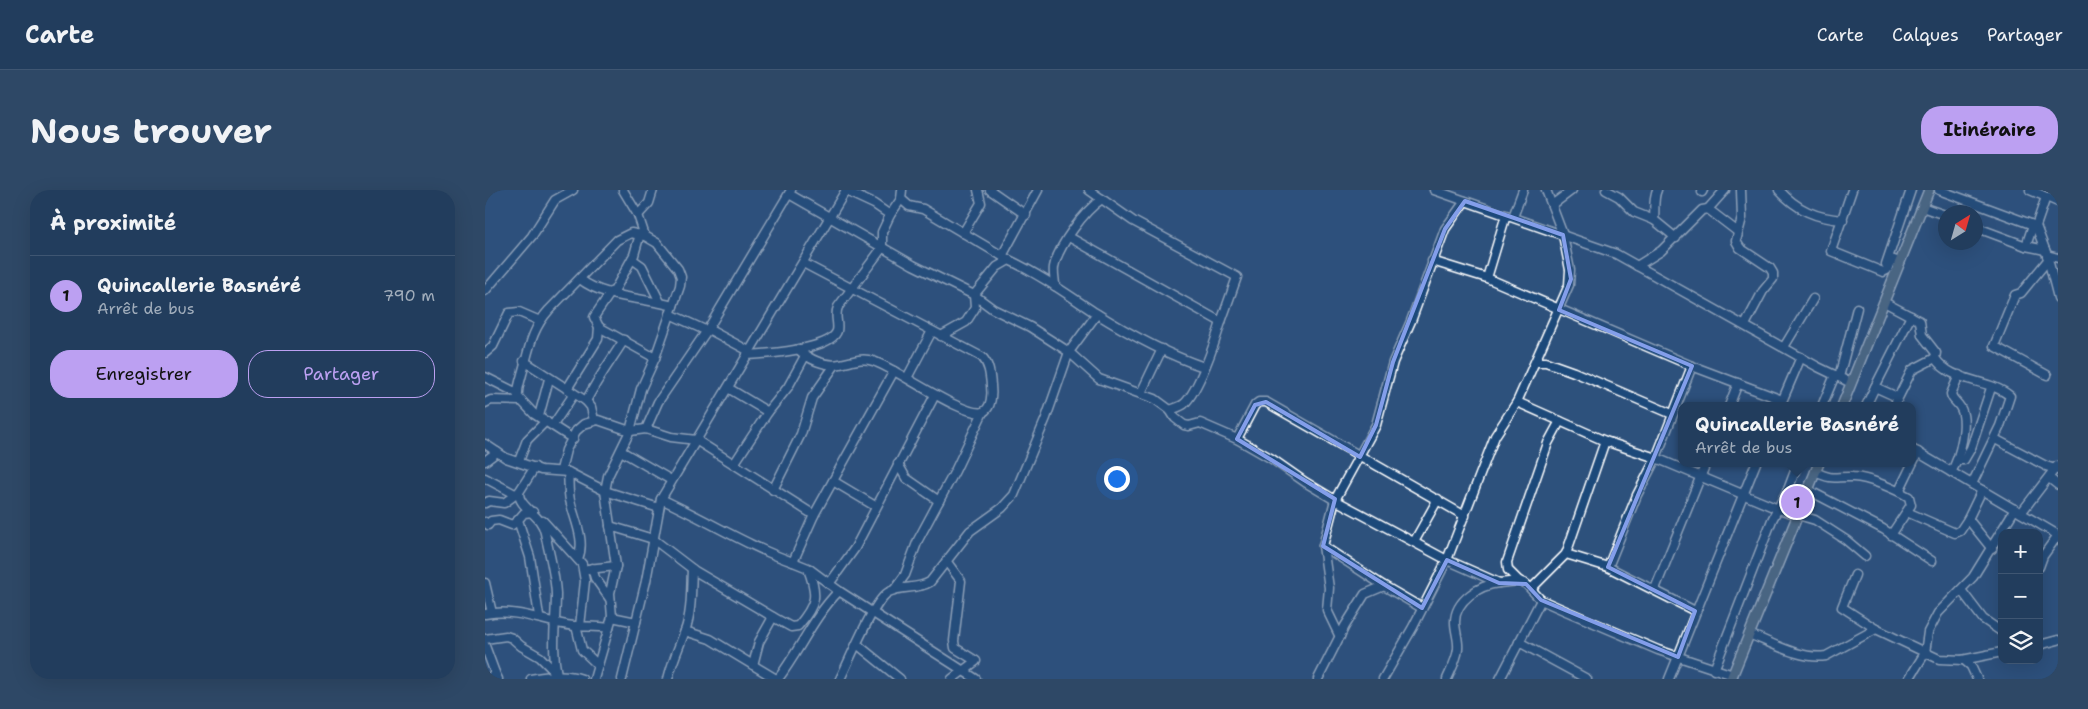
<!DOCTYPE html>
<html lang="fr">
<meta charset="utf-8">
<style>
:root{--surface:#223d5d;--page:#2e4866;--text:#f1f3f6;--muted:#a2aebc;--line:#3f5672;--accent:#bca0f2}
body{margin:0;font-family:"Shantell Sans",sans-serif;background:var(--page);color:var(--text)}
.controls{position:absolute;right:15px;bottom:15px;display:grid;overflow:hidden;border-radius:10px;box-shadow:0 5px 20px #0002}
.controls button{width:45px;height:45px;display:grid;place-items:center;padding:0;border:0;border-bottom:1px solid var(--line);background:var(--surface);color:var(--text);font:25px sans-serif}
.compass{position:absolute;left:1453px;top:15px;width:45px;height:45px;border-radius:50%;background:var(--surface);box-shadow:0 5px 20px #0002;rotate:37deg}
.you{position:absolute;left:631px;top:288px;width:18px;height:18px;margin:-12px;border:4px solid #fff;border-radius:50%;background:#1a73e8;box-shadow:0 0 0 8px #1a73e833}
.badge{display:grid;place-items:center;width:32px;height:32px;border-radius:50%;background:var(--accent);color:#111;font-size:16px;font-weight:700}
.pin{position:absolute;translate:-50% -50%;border:2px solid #fff;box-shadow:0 1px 5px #0006}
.popup{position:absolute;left:1193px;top:212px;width:238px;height:65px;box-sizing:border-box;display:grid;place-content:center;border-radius:10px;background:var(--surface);filter:drop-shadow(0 1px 4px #0005);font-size:16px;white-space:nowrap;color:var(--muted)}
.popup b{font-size:19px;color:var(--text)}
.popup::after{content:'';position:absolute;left:50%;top:100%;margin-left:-10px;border:10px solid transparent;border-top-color:var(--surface)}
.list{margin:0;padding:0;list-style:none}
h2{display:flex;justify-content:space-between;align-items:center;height:65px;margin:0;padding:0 20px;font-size:21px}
h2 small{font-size:16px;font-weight:400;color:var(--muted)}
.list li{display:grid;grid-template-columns:32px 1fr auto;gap:15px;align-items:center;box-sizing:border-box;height:80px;padding:0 20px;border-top:1px solid var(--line)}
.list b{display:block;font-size:19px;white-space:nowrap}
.list p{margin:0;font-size:16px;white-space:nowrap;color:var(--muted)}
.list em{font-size:16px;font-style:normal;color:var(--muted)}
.actions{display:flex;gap:10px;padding:15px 20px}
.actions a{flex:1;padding:11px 0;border:1px solid var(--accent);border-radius:20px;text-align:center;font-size:18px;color:var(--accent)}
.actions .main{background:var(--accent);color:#111}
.icon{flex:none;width:28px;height:28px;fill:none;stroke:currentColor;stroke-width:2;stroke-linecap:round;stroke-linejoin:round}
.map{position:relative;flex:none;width:1573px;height:489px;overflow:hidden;border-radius:20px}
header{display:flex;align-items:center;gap:30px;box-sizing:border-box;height:70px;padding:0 25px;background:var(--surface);border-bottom:1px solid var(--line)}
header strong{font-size:24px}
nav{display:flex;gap:28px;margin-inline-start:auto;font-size:18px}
.intro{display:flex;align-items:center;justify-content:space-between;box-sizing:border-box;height:120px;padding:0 30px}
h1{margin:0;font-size:35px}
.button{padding:12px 22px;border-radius:20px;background:var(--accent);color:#111;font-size:18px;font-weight:700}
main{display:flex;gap:30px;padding:0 30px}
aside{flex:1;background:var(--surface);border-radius:20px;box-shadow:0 5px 20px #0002}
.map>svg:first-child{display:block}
</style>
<header>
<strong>Carte</strong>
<nav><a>Carte</a><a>Calques</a><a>Partager</a></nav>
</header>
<div class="intro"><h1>Nous trouver</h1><a class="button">Itinéraire</a></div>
<main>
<aside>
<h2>À proximité<small></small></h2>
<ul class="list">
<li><span class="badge">1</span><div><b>Quincallerie Basnéré</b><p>Arrêt de bus</p></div><em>790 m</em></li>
</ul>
<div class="actions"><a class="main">Enregistrer</a><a>Partager</a></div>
</aside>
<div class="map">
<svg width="1573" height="489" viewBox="0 0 1573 489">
<rect width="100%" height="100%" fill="#2d517c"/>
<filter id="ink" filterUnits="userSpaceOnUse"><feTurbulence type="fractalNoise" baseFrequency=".02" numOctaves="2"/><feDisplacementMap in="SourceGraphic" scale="10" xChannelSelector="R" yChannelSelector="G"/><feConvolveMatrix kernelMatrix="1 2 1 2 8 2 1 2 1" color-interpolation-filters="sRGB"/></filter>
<g filter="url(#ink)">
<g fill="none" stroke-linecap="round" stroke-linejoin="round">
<defs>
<g id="minor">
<polyline points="138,0 153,25 160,46"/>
<polyline points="505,0 541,25"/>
<polyline points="949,0 1131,64 1333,177 1366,193"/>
<polyline points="1121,0 1134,7 1149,22 1169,30 1191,48"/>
<polyline points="1256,0 1257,28 1251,51 1255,58 1285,78 1288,83 1288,89 1278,101 1260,135"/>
<path d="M1294,0C1312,20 1331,28 1358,30"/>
<polyline points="1367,0 1346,61 1398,82 1402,80 1406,69 1415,72"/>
<polyline points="1454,0 1551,36"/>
<polyline points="1545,0 1573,12"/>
<polyline points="361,1 389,14 405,25"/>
<polyline points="1217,2 1218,0"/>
<polyline points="304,4 428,75 489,105 508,119 545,137 584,162 614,189 670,209 685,220 690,228 699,235 704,236 715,233 752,249 787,269 820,292 850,310 962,370 1014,393 1034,391 1041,394 1056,410 1081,421 1173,460 1248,485"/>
<polyline points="1561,7 1551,36 1562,65 1573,108"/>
<polyline points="416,9 424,16 438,19 524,70"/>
<polyline points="1067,15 1087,0"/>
<polyline points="1437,17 1460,25"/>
<polyline points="1223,19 1240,0"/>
<polyline points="153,25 164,13 168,0"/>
<polyline points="1028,27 1038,0"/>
<path d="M1169,30C1170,20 1168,8 1172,0"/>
<polyline points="1490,37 1541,56 1560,60"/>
<polyline points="478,43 496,13 493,0"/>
<polyline points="584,47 736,132 752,87 648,31 604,0"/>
<polyline points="1541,56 1548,35"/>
<polyline points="1562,65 1573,68"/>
<polyline points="517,66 553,0"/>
<polyline points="147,69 157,76 175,112"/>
<polyline points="947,71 1002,88 1207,176"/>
<polyline points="1401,74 1426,0"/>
<polyline points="1152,76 1176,61 1217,20 1223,19 1253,42"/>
<polyline points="1002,88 1021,25"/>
<path d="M95,89C118,108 160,108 188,116"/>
<path d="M570,96C570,90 568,83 569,77C573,56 600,20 617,9"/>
<polyline points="0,101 47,46 70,10 88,0"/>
<polyline points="128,103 149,65 155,44"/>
<path d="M1399,112L1435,131L1437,145L1451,163L1450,168C1466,193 1503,188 1525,206L1515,236L1487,294"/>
<polyline points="185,124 222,141"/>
<polyline points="114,137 170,168"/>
<polyline points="223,139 264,161"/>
<path d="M456,146L481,132L490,118L489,105L512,77L524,70C554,84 582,104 609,122C641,142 683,165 719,177"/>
<polyline points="1299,157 1328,109"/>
<path d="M313,159C323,169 340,177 355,174C367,172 376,167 388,171C411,178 479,228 498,222C507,218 507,203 506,195C505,184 504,174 497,167L318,73"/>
<polyline points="0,163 8,156 24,123 34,122 55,131"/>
<path d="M262,165C280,164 346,160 352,141C354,133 349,126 353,117L397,58V42L405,25L416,9L417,0"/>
<polyline points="39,171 101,211 106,217 109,230"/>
<polyline points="1051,172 1061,172 1089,182 1187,224"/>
<polyline points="409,181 329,325 308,372 323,378 354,401 491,489"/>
<polyline points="1562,185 1509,156 1530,105 1536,103 1563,70"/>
<polyline points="0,187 32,203"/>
<polyline points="1354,187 1372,118"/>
<polyline points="422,188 447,141"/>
<polyline points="1390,197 1426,126"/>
<polyline points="243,198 283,222 249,274"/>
<polyline points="82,199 113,149 114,137 109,127 126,102"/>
<polyline points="656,203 677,159"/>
<path d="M101,211C113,188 125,172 139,150"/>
<polyline points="1032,212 1120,251"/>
<polyline points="0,213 6,210 35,211"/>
<polyline points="1244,216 1253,193"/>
<polyline points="1295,216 1316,167"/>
<polyline points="1337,216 1350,185"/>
<polyline points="1381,216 1390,197 1412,207"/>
<polyline points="1409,216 1427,180 1450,168"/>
<path d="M685,220C690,218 695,217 699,214C714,200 730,152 736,132"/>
<polyline points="283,222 303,197 320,166"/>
<polyline points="54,226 64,189"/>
<polyline points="68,235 89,204"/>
<polyline points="161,239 173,212 223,139 306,0"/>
<path d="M88,249L49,224L33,207C32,198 35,193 37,184C44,160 46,140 64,120L132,50L146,43L160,46L172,53L193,79L196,87L195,96L170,168L156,199L145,241L123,286L120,301L131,376L125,403L127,427L109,489"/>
<polyline points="752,249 770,215 774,212 781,212 980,326"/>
<polyline points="1510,249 1561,276 1573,280"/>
<polyline points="0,254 12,262"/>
<polyline points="1427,259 1573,345"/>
<polyline points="136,261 186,290"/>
<polyline points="1474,270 1479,270 1486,258 1506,198"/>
<polyline points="0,271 12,262 21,268 56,280 83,282 120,301 174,318"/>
<polyline points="34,271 42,250 61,231"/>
<polyline points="413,274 421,288 454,311"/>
<polyline points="76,280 81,260 91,241 99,234 113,230 145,241 161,239 186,247 211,250 329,325"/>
<path d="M83,282C84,291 83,301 85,310C89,329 101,350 93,369"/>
<path d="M1330,282C1350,291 1349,286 1368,287C1383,287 1412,300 1424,307L1426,315L1406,345"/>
<path d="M1466,282C1475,268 1484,231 1475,217C1472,212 1467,210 1466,204L1474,185"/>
<polyline points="0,288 30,304"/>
<polyline points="1564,288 1573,295"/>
<polyline points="348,291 390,316"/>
<polyline points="288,300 316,244 327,208 350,175"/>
<polyline points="1323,300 1398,339 1447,371"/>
<polyline points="1497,300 1483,329 1507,359"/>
<polyline points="1414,301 1433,262"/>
<path d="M34,302C33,318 57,324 60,343C64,363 70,383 71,404C71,432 66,457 72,485"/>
<path d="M176,309C220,329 262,356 308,372"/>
<polyline points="0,313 4,311 19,313 34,302 50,277"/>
<polyline points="48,322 39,323 33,330 45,367 54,426"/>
<polyline points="1422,322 1470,343 1475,341 1483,329"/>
<polyline points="1536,323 1572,276"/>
<polyline points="58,331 97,374 100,391 95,436"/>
<polyline points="0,332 3,335 6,331 14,330 27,335 33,330"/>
<polyline points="125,336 168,349 210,381 288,427"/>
<polyline points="929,352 953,309"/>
<polyline points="838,356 844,398 842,420 855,447"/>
<polyline points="1081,364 1120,251 1171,268 1293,319 1330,330 1361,350 1380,366"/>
<polyline points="462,372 476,391 469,451 470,458 491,471 467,489"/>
<polyline points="1123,377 1152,305 1171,268 1207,176 1297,210"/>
<polyline points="1554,377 1558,366 1573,345"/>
<polyline points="107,378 110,388 125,409"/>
<polyline points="103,379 131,376"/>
<polyline points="1370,385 1357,417 1391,439"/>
<polyline points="1034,391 1023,380 1022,372 1063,253 1075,231"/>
<polyline points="0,393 7,423"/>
<polyline points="344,394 370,358 450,205"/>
<polyline points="899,396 838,356 850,310 891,235 908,172 926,131 960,39 980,11"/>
<polyline points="1047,398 1081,364 1123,377 1210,421"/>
<polyline points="1170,399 1221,273"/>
<polyline points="409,400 420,385 433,350 470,281 498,222"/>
<polyline points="1476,400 1498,429 1517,442"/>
<path d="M0,424C35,418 56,432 89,436C100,437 112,436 124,438"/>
<polyline points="127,427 151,432"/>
<polyline points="91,436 97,460 113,475"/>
<polyline points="200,441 225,449 291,489"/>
<path d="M1264,444C1287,453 1316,470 1341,466L1391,439L1454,469L1479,470L1486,476L1492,489"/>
<polyline points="0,449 21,446 27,448 36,456 55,467 71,483"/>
<polyline points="1034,452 1102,489"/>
<polyline points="373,455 415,489"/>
<polyline points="1554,455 1573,450"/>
<polyline points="0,456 10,483"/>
<polyline points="1477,470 1517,462"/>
<path d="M268,475L274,452L288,427L306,437L313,436C332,414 333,405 323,379"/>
<polyline points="1229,480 1287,330 1304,297 1313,273"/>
<polyline points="5,489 10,483 13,489"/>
<path d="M46,489C64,486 79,483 97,489"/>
<polyline points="137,489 161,391 176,309 361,0"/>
<path d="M183,489C187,472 194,457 200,441C207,422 206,399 207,379"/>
<path d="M293,489C315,460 328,427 354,401"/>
<path d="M355,489C364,472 389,409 404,402C417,395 432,400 445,392L485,341L517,318L529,305L561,228L584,162L612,124"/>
<polyline points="833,489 860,436 880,404 899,396 937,418"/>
<polyline points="898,489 928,437 962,370 1010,246 1032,212 1084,95 1085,80 1078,45 1061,0"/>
<path d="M962,489C966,480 972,469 973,459C974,450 970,441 970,432C970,410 995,395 1014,393"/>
<polyline points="1015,489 1056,410"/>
<polyline points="1184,489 1271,273"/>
<polyline points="1424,489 1440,463 1443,442 1453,423 1488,387 1530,319"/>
</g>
<g id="major">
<polyline points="1357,216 1444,0"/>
<polyline points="1246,489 1334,273"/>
</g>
</defs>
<!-- minor casing -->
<use href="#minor" stroke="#fff" stroke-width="11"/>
<!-- major casing -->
<use href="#major" stroke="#fff" stroke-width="12"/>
<!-- minor -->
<use href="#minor" stroke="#1f4a7a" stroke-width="8"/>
<!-- major -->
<use href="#major" stroke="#6b7e8b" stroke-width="9"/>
</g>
</g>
<!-- marked area -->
<path d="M0 0H1573V489H0ZM980,11L1078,45L1086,89L1074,120L1207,176L1123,377L1210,421L1193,467L1056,410L1041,394L1014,393L962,370L937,418L838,356L850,309L752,249L770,215L781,212L875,267L891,235L908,172L960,39Z" fill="#2d517c" fill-opacity=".55" fill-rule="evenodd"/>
<path fill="none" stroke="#839eea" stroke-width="4" stroke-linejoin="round" d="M980,11L1078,45L1086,89L1074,120L1207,176L1123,377L1210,421L1193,467L1056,410L1041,394L1014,393L962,370L937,418L838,356L850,309L752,249L770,215L781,212L875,267L891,235L908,172L960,39Z"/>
</svg>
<div class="controls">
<button>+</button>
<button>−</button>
<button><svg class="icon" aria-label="layers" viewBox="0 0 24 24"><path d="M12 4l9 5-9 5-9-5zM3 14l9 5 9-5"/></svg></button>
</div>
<svg class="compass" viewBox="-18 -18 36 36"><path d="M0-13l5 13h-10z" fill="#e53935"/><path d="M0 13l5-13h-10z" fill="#a2aebc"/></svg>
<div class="you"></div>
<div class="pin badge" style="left:1312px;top:312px">1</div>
<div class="popup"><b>Quincallerie Basnéré</b>Arrêt de bus</div>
</div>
</main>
